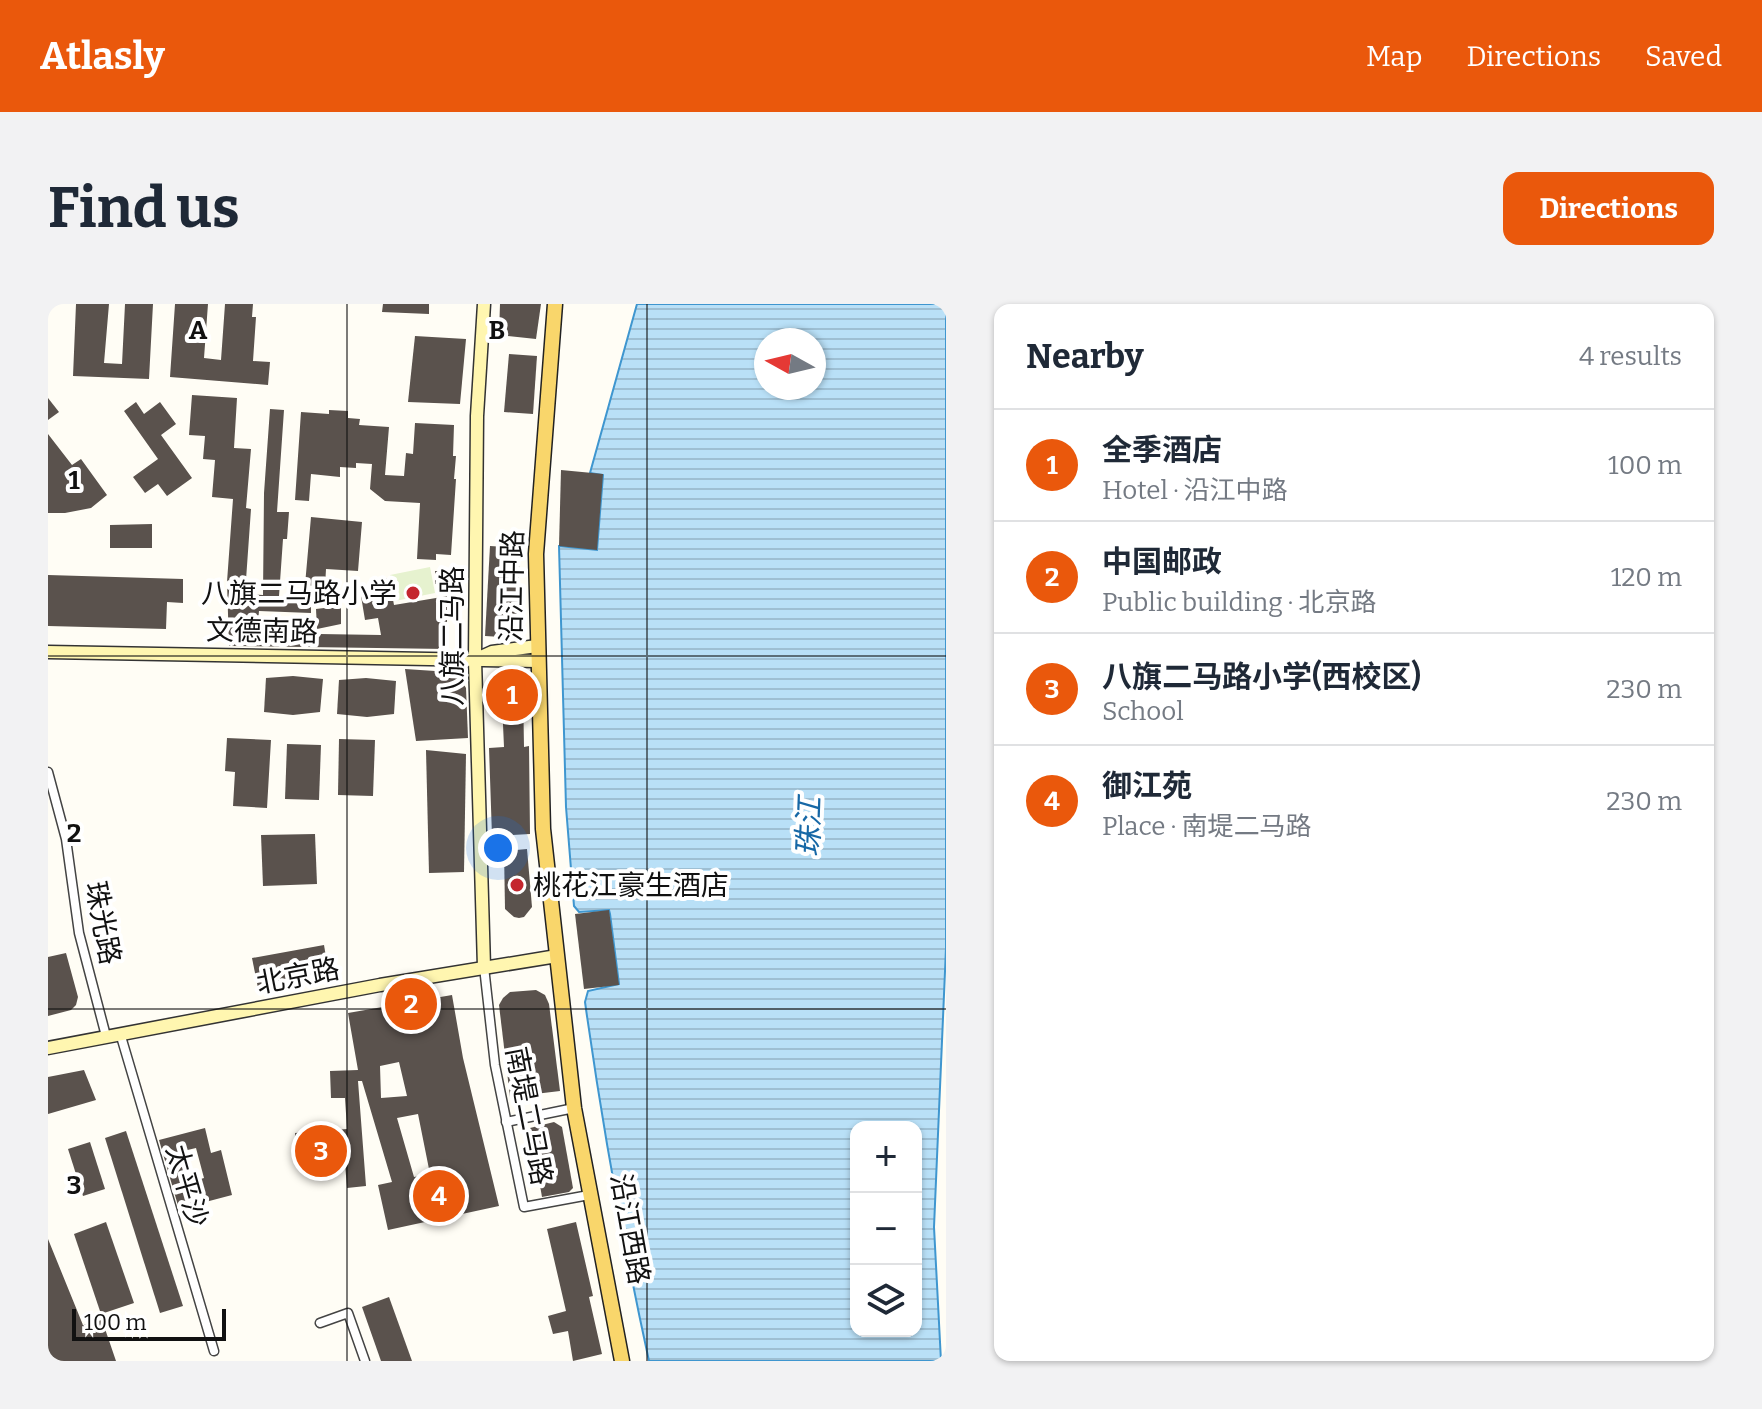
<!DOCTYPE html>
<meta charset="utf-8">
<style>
:root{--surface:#fff;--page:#f2f2f3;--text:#1f2937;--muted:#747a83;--line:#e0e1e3;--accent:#ea580c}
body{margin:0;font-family:Bitter,"Noto Sans SC",serif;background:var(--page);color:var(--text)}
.controls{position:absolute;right:24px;bottom:24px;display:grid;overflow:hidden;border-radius:16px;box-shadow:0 2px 6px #0004}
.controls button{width:72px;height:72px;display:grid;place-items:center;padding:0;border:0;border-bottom:2px solid var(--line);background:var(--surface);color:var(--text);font:40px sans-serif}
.compass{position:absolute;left:706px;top:24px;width:72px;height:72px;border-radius:50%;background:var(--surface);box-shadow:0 2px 6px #0004;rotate:278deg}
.scale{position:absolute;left:24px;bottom:20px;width:154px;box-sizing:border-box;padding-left:8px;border:4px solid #111;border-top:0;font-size:22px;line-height:28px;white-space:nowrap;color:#111;-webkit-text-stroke:6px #fff;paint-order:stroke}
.you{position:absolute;left:450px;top:544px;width:28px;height:28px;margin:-20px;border:6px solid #fff;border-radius:50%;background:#1a73e8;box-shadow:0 0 0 12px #1a73e833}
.badge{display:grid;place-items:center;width:52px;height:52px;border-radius:50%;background:var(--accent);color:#fff;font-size:26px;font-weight:700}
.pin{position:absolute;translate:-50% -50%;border:4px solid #fff;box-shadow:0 2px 8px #0006}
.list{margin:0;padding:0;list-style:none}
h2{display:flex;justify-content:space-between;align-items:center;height:104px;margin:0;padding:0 32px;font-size:34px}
h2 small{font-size:26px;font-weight:400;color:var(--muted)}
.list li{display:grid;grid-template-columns:52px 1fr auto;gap:24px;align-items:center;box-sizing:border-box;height:112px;padding:0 32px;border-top:2px solid var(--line)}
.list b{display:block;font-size:30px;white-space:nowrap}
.list p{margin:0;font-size:26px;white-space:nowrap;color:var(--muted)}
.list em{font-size:26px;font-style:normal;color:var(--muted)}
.icon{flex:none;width:44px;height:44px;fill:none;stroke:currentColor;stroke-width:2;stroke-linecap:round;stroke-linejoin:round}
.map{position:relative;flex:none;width:898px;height:1057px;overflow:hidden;border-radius:16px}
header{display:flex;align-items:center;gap:48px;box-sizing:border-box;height:112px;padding:0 40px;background:var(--accent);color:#fff}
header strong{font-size:38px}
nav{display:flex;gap:44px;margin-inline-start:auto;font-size:28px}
.intro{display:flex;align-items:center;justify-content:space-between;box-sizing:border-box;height:192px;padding:0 48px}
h1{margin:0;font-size:56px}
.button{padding:20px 36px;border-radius:16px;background:var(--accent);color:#fff;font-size:28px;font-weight:700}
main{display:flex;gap:48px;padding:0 48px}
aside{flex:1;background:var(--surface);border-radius:16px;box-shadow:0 2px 6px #0004}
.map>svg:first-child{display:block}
</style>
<header>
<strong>Atlasly</strong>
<nav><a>Map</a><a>Directions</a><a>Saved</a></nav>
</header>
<div class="intro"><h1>Find us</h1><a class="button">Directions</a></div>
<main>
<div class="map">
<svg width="898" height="1057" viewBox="0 0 898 1057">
<defs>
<pattern id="water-rules" width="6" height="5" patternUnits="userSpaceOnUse" patternTransform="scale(2)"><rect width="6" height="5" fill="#b9e0f7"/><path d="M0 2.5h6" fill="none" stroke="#9ebfd3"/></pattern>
</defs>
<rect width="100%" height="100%" fill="#fffdf5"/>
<!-- pitch -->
<polygon fill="#e6f2cf" points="382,263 387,289 347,297 342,271"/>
<!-- water -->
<path fill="url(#water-rules)" stroke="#3f96cf" stroke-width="2" fill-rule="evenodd" d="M589,0H898V644L886,923L893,1057H601C575,938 554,819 537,698L540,687L571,680L562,610L561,606L531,608L526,602L518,503L511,242L549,246L555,171L542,169ZM718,36H766V84H718ZM808,823H868V1027H808Z"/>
<!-- building -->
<g fill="#5a524d" fill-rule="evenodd">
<polygon points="28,0 61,0 56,59 74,60 77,0 105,0 101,75 25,72"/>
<polygon points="127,0 160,0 156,54 173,56 177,0 205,0 204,13 208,13 205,57 222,58 220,81 122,73"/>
<polygon points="335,0 381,0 381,10 334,8"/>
<polygon points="452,0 493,0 488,35 451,31"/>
<polygon points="367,32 418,35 412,100 360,98"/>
<polygon points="461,50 489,52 485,110 456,108"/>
<polygon points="144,91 189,94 186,144 203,145 198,204 203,205 197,290 215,291 216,189 222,105 236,106 229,208 241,208 239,235 235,235 231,292 263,294 263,309 211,307 209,329 333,331 330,314 317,316 313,292 329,289 327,276 341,274 346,301 406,291 406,306 399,306 399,345 181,342 179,278 185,195 164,193 167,156 155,155 157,132 141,131"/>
<polygon points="0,94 11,108 0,116"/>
<polygon points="88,98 96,110 112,98 128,120 113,131 144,174 119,192 110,180 97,189 85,173 110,155 76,107"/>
<polygon points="281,106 300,107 300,114 312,115 311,121 341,123 337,171 356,172 358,149 365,150 367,119 406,121 405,152 408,152 406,175 408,175 403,251 388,250 388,256 369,255 372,199 337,197 322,185 324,160 308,159 308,164 292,163 292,173 263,170 261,197 247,196 253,108 281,110"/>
<polygon points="0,130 24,161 33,155 59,191 43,204 17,209 0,209"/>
<polygon points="513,166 555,170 549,246 511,242"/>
<polygon points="263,213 314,218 310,267 278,265 277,283 257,281"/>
<polygon points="104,220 104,244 62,244 62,221"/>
<polygon points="442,242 472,244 468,334 437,332"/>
<rect x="387" y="267" width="19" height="13"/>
<polygon points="0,271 135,275 135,299 119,298 118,325 0,322"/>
<polygon points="293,302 293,320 269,325 268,305"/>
<polygon points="357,365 402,368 412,374 418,384 420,434 368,437"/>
<polygon points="245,372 275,375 272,408 245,411 216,408 218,374"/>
<polygon points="459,373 469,377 475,385 476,443 481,442 482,530 444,532 441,444 456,443 453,376"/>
<polygon points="318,374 348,377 346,410 319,413 289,410 291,376"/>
<polygon points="179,434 223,436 219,504 185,502 187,468 177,467"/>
<polygon points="291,435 327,436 325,492 290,491"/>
<polygon points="239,440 273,441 271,496 237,495"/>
<polygon points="378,446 418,450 416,568 381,569"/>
<polygon points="267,530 269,580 215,582 213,531"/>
<polygon points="479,545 484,603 476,613 471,614 466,613 457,605 456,547"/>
<polygon points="561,606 571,681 536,685 527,610"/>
<polygon points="276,641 281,671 210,684 204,654"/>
<polygon points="18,649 30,693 28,701 23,706 0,712 0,653"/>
<polygon points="488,686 497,691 501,700 512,787 462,793 451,701 455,694 462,688"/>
<path d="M404,691L415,754L451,902L340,926L330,881L344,878L314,777H310L318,882L299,884L296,847L249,851L247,829L299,825L297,794H283L282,767L310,766L300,709ZM351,758L359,792L333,794L332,762ZM370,810L382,870L366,873L349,814Z"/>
<polygon points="36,766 48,796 0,810 0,773"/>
<polygon points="506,818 514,823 525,884 521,888 494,893 482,824"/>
<path d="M157,824L163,849L173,846L184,891L131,905L111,836ZM148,844L156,874L139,879L131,848Z"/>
<polygon points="78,827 135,1002 112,1009 57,834"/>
<polygon points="42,838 57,885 35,892 20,845"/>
<polygon points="58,918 86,999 53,1010 26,930"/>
<polygon points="528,918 545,992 541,993 554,1050 525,1057 520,1027 505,1030 500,1012 518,1007 499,925"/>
<polygon points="0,935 35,1021 54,1016 68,1057 0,1057"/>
<polygon points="341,993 364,1057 333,1057 314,1003"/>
</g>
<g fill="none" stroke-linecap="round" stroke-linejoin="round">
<defs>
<g id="street">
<polyline points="0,468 18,535 31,629 58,732"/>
<polyline points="436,663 447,761 476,903 541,891"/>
<polyline points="72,729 166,1047"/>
<polyline points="458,818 526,804"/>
<polyline points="272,1019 300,1009 317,1057"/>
</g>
<g id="secondary">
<polyline points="0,348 489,357"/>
<polyline points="433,353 444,348 489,342"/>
<polyline points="436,663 427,356 429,112 436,0"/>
<polyline points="0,744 332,681 509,652"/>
</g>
<polyline id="primary" points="507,0 488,250 495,525 526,804 574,1057"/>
</defs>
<!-- street casing -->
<use href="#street" stroke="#444" stroke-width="11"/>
<!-- secondary casing -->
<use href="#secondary" stroke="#333" stroke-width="15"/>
<!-- primary casing -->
<use href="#primary" stroke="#222" stroke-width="17"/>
<!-- street -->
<use href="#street" stroke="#fff" stroke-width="8"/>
<!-- secondary -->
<use href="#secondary" stroke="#fff6b0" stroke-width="12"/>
<!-- primary -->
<use href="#primary" stroke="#f9d66b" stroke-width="14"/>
</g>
<!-- grid -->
<path fill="none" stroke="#111" stroke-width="2" stroke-opacity="0.55" d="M299,0V1057M599,0V1057M0,352H898M0,705H898"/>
<!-- markers -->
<g fill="#c4262e" stroke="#fff" stroke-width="3">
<circle cx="365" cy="289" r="8"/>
<circle cx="469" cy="581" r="8"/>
</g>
<g text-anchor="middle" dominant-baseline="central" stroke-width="8" stroke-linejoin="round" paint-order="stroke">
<!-- street labels -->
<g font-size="28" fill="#111" stroke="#fff">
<text transform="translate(464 282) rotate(-89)">沿江中路</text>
<text transform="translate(214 327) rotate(1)">文德南路</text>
<text transform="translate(404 332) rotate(-90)">八旗二马路</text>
<text transform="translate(55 619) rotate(79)">珠光路</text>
<text transform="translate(250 672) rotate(-11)">北京路</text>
<text transform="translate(481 812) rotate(79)">南堤二马路</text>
<text transform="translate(139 882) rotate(74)">太平沙</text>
<text transform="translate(582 925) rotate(80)">沿江西路</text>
</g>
<!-- poi labels -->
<g font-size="28" fill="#111" stroke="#fff" text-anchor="end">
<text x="349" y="289">八旗二马路小学</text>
<text x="485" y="581" text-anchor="start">桃花江豪生酒店</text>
</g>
<!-- water labels -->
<g font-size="30" font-style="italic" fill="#1768a6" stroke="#fff">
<text transform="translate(761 523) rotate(-88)">珠江</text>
</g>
</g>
<g font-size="26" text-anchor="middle" font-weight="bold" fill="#111" stroke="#fff" stroke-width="8" stroke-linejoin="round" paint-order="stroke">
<text x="150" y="35">A</text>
<text x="449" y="35">B</text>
<text x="26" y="185">1</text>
<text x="26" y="538">2</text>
<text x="26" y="890">3</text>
</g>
</svg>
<div class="controls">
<button>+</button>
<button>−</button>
<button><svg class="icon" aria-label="layers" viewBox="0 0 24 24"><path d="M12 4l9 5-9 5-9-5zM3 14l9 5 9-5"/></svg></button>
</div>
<svg class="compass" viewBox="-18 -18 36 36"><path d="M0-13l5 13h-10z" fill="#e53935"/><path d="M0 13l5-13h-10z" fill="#747a83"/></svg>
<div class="scale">100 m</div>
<div class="you"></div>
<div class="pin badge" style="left:464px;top:391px">1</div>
<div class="pin badge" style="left:363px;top:700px">2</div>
<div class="pin badge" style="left:273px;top:847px">3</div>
<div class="pin badge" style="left:391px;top:892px">4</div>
</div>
<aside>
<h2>Nearby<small>4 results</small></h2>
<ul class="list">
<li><span class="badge">1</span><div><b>全季酒店</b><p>Hotel · 沿江中路</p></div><em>100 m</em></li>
<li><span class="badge">2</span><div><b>中国邮政</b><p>Public building · 北京路</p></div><em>120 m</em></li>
<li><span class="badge">3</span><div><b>八旗二马路小学(西校区)</b><p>School</p></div><em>230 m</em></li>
<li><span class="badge">4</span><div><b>御江苑</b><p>Place · 南堤二马路</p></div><em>230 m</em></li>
</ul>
</aside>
</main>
